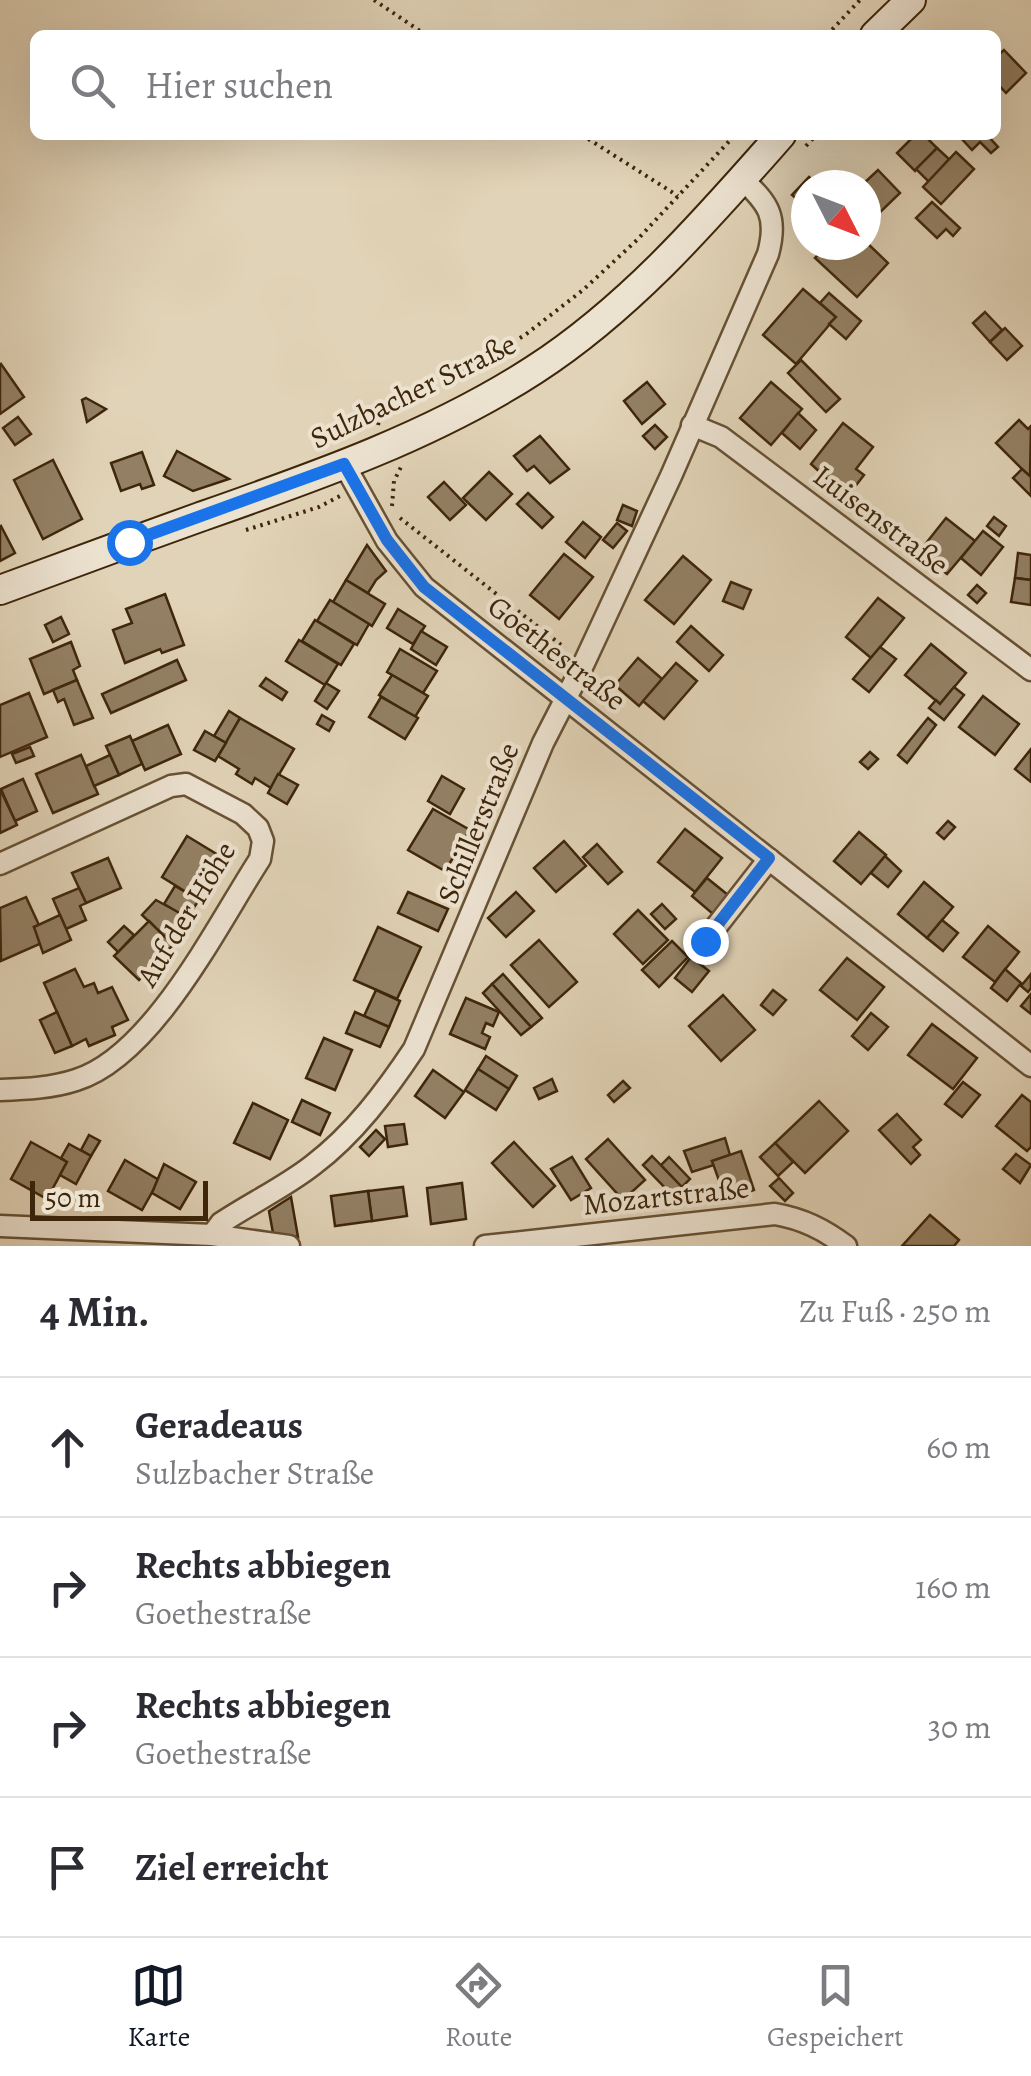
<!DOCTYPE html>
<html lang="de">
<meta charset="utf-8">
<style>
:root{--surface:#fff;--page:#f2f2f3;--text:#2b2b33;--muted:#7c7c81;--line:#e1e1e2;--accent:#111827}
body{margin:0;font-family:Alegreya,serif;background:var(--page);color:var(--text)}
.compass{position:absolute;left:791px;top:170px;width:90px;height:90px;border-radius:50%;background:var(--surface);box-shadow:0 10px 40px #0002;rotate:132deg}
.scale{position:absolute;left:30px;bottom:25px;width:178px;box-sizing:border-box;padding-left:10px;border:5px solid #3e260a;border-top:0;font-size:28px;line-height:35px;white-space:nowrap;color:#3e260a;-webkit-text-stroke:8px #ece2d0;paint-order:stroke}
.stop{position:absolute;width:30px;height:30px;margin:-22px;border:8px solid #1a73e8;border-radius:50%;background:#fff}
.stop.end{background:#1a73e8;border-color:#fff;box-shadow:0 2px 10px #0008}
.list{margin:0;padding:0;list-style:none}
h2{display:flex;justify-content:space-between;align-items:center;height:130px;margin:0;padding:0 40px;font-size:42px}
h2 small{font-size:32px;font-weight:400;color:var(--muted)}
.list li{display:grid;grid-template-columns:65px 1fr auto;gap:30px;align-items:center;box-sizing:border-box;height:140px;padding:0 40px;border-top:2px solid var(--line)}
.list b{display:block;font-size:38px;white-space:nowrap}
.list p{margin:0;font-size:32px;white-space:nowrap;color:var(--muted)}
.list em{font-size:32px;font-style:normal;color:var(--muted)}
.icon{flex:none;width:55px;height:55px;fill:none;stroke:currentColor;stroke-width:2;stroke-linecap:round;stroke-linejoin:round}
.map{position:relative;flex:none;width:1031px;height:1246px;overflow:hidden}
.search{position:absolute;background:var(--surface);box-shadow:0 10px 40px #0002;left:30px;right:30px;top:30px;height:110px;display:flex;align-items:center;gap:25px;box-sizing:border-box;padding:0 35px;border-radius:15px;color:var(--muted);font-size:38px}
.sheet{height:690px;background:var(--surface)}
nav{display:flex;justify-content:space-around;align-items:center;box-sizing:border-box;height:140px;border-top:2px solid var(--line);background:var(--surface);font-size:28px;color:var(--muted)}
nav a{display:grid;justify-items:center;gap:5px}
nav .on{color:var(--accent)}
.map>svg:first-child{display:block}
</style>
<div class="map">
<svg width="1031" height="1246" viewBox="0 0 1031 1246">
<rect width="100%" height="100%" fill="#e1d3b7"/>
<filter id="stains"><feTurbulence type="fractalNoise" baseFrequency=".002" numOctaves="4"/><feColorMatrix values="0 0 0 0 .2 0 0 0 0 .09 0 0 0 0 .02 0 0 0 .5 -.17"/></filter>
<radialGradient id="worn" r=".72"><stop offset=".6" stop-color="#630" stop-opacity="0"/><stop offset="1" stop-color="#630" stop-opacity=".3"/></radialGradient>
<!-- building -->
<g fill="#938064" stroke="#3e260a" stroke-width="2.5">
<polygon points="1004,50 1026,73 1006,93 996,82 996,57"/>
<polygon points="915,135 924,135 937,148 915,171 897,153"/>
<polygon points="963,135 987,135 998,147 991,153 980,142 972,150 960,137"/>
<polygon points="937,148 949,159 929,182 916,169"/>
<polygon points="956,152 974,169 941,204 923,187"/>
<polygon points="878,170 900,193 873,219 866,212 866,185 862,185"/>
<polygon points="809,177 818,185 806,185 806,207 792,195"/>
<polygon points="932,202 960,228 953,236 946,229 937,238 916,218"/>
<polygon points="866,242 888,263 857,297 815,258 827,245 866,245"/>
<polygon points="803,289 836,317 796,364 763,335"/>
<polygon points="829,293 861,321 846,339 829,324 836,317 820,303"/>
<polygon points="985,312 1002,330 990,342 973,323"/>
<polygon points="1005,328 1022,346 1007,360 990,342"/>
<polygon points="801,360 840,399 826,412 788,373"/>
<polygon points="1,364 24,397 0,414 0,365"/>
<polygon points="647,382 665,404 642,424 624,401"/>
<polygon points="771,382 802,409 771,445 740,418"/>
<polygon points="86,398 106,409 87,422 82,400"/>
<polygon points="798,413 816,430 800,449 782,433"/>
<polygon points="18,417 31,434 15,445 3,428"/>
<polygon points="1019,420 1028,429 1031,426 1030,477 996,443"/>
<polygon points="843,423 873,447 856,469 864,475 847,497 811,464"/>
<polygon points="655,425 667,437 655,449 643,436"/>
<polygon points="540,436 569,469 550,483 534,466 527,471 514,456"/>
<polygon points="177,451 229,479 193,491 164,476"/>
<polygon points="142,452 154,485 142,489 140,484 121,491 111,463"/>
<polygon points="53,460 82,519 43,539 14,480"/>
<polygon points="1022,469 1031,477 1031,496 1013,478"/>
<polygon points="489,472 512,494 486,520 463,498"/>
<polygon points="444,482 466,505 450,520 428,497"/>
<polygon points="528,493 553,517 542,528 517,504"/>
<polygon points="623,505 637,511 632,526 617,520"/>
<polygon points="994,517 1006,526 999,536 987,526"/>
<polygon points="946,518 975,541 947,574 919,552"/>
<polygon points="583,522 601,537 585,558 566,542"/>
<polygon points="617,523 627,531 613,548 603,540"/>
<polygon points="1,526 15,553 0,561 0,527"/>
<polygon points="983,531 1003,547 981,575 961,558"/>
<polygon points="367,545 386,571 376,580 368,593 346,580"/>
<polygon points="1018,553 1031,555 1031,580 1015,578"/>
<polygon points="564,554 593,577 559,619 530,595"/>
<polygon points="683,556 711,580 674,624 645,600"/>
<polygon points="1015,578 1031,580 1031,605 1011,602"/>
<polygon points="346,580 385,604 372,626 333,602"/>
<polygon points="731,582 751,590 743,609 723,601"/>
<polygon points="977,585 986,593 977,603 968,595"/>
<polygon points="165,594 184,645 162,653 160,649 125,663 113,630 132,623 126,609"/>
<polygon points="878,598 904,618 871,658 846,637"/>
<polygon points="330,600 369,624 357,645 317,621"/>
<polygon points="398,609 425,626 413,644 387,628"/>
<polygon points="61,617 69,634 53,642 45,625"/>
<polygon points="315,620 354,644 341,665 302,641"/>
<polygon points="691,626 723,655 709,671 677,642"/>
<polygon points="421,631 447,647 436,665 411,649"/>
<polygon points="299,640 338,664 325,685 286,661"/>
<polygon points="71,642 80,666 73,670 77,680 44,694 30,659"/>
<polygon points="931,644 966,673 940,704 905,675"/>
<polygon points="880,647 896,659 869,692 853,679"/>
<polygon points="400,649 437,671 423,693 387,672"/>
<polygon points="638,658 662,679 639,706 615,685"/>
<polygon points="177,660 186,680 111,713 102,694"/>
<polygon points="676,663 697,681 664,719 643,701"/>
<polygon points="392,675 428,696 415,717 379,695"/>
<polygon points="266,678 287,692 282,700 260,686"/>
<polygon points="77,680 93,718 74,725 64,699 58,702 53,690"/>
<polygon points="326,683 339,691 327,709 315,701"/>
<polygon points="954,687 964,695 944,720 929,708 936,700 940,704"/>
<polygon points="29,693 47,737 0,757 0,705"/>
<polygon points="983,696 1019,724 995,755 959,727"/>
<polygon points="381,697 418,718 405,739 369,717"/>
<polygon points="229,711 240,718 226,743 214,736"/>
<polygon points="322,715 334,722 329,731 317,724"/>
<polygon points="240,718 294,749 271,788 255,778 252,784 236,774 239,769 218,756"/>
<polygon points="928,718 936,725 907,763 898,755"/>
<polygon points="168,725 181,754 145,770 132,741"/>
<polygon points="205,731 226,743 215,761 194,750"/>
<polygon points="130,736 142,764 119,775 106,746"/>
<polygon points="30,747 34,756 16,763 12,754"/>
<polygon points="1031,749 1031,782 1015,769"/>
<polygon points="870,752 878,759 868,769 860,762"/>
<polygon points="81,755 98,794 53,813 36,774"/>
<polygon points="110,755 119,775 94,786 86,766"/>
<polygon points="278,774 298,785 287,804 268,793"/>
<polygon points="442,776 464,789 450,814 428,801"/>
<polygon points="23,779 37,811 15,821 1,789"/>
<polygon points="0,789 17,825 0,833"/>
<polygon points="433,809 470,830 445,871 408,850"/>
<polygon points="948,821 955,827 944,839 937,833"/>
<polygon points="685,829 722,858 695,892 658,862"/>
<polygon points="859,832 886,855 861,884 834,861"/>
<polygon points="187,836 223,858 199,900 162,877"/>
<polygon points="564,841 586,866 556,892 534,868"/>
<polygon points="597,844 622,872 608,884 583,857"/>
<polygon points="885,856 901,871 888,887 871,873"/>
<polygon points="108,858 121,888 86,903 72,873"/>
<polygon points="707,878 728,895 713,914 692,896"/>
<polygon points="924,882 953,907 927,938 898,914"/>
<polygon points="175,886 199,900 187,918 164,904"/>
<polygon points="79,888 86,903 80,906 86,920 66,929 53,899"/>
<polygon points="408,892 448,909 438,931 398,913"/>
<polygon points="516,892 534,911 506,937 488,918"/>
<polygon points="26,897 39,925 34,927 42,943 1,961 0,908"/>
<polygon points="156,900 185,916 165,937 142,915"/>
<polygon points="662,904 676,919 665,929 651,914"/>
<polygon points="638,910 668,940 643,964 614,934"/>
<polygon points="60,915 71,940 43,953 34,927"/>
<polygon points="942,920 958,933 943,951 927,938"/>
<polygon points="149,921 173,945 139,980 114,956"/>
<polygon points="124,926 134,935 118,952 108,942"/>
<polygon points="988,926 1019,952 995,982 963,957"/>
<polygon points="378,927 421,947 397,999 354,980"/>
<polygon points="539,940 577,982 549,1007 511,965"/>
<polygon points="672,941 688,957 659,987 642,970"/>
<polygon points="691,957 709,971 692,992 675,978"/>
<polygon points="847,958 884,987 857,1020 820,990"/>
<polygon points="75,969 84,987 94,983 98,993 112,987 128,1020 112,1027 115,1035 89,1046 86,1039 72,1046 44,983"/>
<polygon points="1005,969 1021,983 1007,1001 991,988"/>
<polygon points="503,974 542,1018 531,1027 492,984"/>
<polygon points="1031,974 1031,988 1028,992 1021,986"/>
<polygon points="492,984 531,1027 521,1035 483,993"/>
<polygon points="376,990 400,1001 389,1027 364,1016"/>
<polygon points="773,990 786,1000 773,1015 761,1005"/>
<polygon points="1031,994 1031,1014 1021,1006"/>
<polygon points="723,995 755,1030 721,1061 689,1026"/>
<polygon points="466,998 499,1012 493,1026 486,1023 482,1033 490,1037 485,1049 450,1034"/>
<polygon points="57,1012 72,1046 55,1053 40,1020"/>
<polygon points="355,1012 389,1027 380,1047 346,1033"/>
<polygon points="871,1013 888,1027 868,1050 852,1036"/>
<polygon points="932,1024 977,1058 953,1089 908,1055"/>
<polygon points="324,1038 352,1050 335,1090 306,1078"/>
<polygon points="486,1056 517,1076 509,1089 478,1069"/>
<polygon points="478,1069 509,1089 496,1110 465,1090"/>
<polygon points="433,1070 464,1092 445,1118 415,1096"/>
<polygon points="552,1079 557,1091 539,1099 534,1088"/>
<polygon points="623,1081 630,1088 614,1102 608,1095"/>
<polygon points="963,1082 980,1095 962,1117 945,1104"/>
<polygon points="1022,1095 1031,1102 1031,1147 1027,1151 996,1126"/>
<polygon points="302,1100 330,1113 320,1135 292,1122"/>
<polygon points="819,1101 848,1131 805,1173 775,1143"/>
<polygon points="253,1103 288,1120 270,1159 234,1143"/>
<polygon points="897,1114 921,1140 913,1147 920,1155 911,1164 879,1130"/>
<polygon points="404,1124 407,1144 388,1147 385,1126"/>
<polygon points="376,1130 385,1139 369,1156 360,1147"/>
<polygon points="89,1135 100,1141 91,1156 81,1150"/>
<polygon points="725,1138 730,1155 712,1161 714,1165 692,1172 684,1151"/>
<polygon points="608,1139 645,1180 623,1200 586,1159"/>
<polygon points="31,1142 67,1162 47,1199 11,1179"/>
<polygon points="514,1142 555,1186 533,1207 492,1163"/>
<polygon points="775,1143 793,1162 778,1176 760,1157"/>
<polygon points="69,1144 91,1156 76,1184 60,1175 67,1162 61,1158"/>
<polygon points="741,1151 754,1190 726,1200 712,1161"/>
<polygon points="1016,1154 1031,1165 1020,1183 1003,1169"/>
<polygon points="652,1156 682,1187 673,1196 643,1165"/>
<polygon points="572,1157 591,1188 571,1200 551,1169"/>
<polygon points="669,1157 690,1179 682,1187 661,1165"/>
<polygon points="125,1160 159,1180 142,1210 108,1191"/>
<polygon points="164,1164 196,1182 180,1209 152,1193"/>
<polygon points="779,1178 793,1193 785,1201 770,1186"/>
<polygon points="462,1183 466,1219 431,1224 427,1188"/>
<polygon points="403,1187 407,1216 372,1221 368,1191"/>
<polygon points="368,1191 372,1221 335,1226 331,1196"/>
<polygon points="291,1197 298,1237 273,1233 269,1211"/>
<polygon points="930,1215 959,1240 954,1246 902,1246"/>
</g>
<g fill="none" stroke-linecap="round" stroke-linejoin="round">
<defs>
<g id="minor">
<polyline points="692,425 721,437 1031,670"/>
<polyline points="344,464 387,541 424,587 1031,1066"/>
<path d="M0,864L171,786L186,784L243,814L258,828L263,841L260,859C217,925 153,1056 76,1080C52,1088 26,1089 0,1090"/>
<polyline points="705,941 769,859"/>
<polyline points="0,1226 212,1235 289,1246"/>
<path d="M212,1235L221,1223C251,1203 285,1187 313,1165C354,1134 386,1091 414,1049L543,743L584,663L671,476L768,254C778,217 769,204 742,179"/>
<path d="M485,1246L775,1214C803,1219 823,1229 846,1246"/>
</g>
<g id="secondary">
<polyline points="875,35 911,0"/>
<path d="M0,590C67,565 133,541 200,517C314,477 432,436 534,370C630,308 706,220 781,135"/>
</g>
</defs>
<!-- minor casing -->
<use href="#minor" stroke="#675135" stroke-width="25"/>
<!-- secondary casing -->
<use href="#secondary" stroke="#3e260a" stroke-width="32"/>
<!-- path -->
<g stroke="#3e260a" stroke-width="4" stroke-dasharray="2.5 5" stroke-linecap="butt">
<polyline points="374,0 426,35"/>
<polyline points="827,35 860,0"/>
<polyline points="582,135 678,196"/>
<polyline points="806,146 816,135"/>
<polyline points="378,425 381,410 391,401 463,371 525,335 583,290 637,240 735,135"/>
<polyline points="392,506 394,481 401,467"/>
<polyline points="400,518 565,648"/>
<polyline points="246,530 319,507 340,496"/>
</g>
<!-- minor -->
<use href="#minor" stroke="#ece2d0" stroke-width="20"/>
<!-- secondary -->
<use href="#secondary" stroke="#ece2d0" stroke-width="28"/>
</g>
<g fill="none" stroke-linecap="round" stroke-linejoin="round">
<!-- route -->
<polyline stroke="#1a73e8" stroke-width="12" points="129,542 344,464 387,540 424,587 769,858 705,941"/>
</g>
<g text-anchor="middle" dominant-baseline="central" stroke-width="8" stroke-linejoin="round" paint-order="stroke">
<!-- street labels -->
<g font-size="30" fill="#3e260a" stroke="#ece2d0">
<text transform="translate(413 391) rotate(-26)">Sulzbacher Straße</text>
<text transform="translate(881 520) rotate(37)">Luisenstraße</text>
<text transform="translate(557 653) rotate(38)">Goethestraße</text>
<text transform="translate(478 823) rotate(-68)">Schillerstraße</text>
<text transform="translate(186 914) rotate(-59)">Auf der Höhe</text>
<text transform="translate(666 1196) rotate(-6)">Mozartstraße</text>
</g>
</g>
<rect width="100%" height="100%" filter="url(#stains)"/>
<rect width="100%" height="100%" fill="url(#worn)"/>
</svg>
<svg class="compass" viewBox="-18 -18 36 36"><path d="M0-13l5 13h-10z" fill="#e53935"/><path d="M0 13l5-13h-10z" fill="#7c7c81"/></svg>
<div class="scale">50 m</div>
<div class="stop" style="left:129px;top:542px"></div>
<div class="stop end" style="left:705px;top:941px"></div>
<div class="search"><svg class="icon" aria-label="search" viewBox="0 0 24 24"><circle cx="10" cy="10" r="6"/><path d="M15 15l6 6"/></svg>Hier suchen</div>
</div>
<section class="sheet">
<h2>4 Min.<small>Zu Fuß · 250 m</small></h2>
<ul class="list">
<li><svg class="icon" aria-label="ahead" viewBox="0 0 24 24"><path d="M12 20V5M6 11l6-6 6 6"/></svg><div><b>Geradeaus</b><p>Sulzbacher Straße</p></div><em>60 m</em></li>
<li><svg class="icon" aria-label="right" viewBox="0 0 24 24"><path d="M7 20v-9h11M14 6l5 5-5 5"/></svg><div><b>Rechts abbiegen</b><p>Goethestraße</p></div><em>160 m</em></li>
<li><svg class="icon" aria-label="right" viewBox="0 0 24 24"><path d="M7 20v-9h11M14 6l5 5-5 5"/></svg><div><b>Rechts abbiegen</b><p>Goethestraße</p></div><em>30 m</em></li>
<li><svg class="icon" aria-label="arrive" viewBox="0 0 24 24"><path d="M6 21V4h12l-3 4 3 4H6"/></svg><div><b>Ziel erreicht</b></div></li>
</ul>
</section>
<nav>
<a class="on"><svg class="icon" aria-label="map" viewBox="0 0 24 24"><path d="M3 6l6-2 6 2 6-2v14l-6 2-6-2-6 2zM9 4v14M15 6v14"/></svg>Karte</a>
<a><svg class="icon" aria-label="directions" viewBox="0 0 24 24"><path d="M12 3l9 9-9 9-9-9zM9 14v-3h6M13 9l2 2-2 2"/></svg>Route</a>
<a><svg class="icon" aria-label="saved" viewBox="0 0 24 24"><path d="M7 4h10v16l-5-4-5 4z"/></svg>Gespeichert</a>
</nav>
